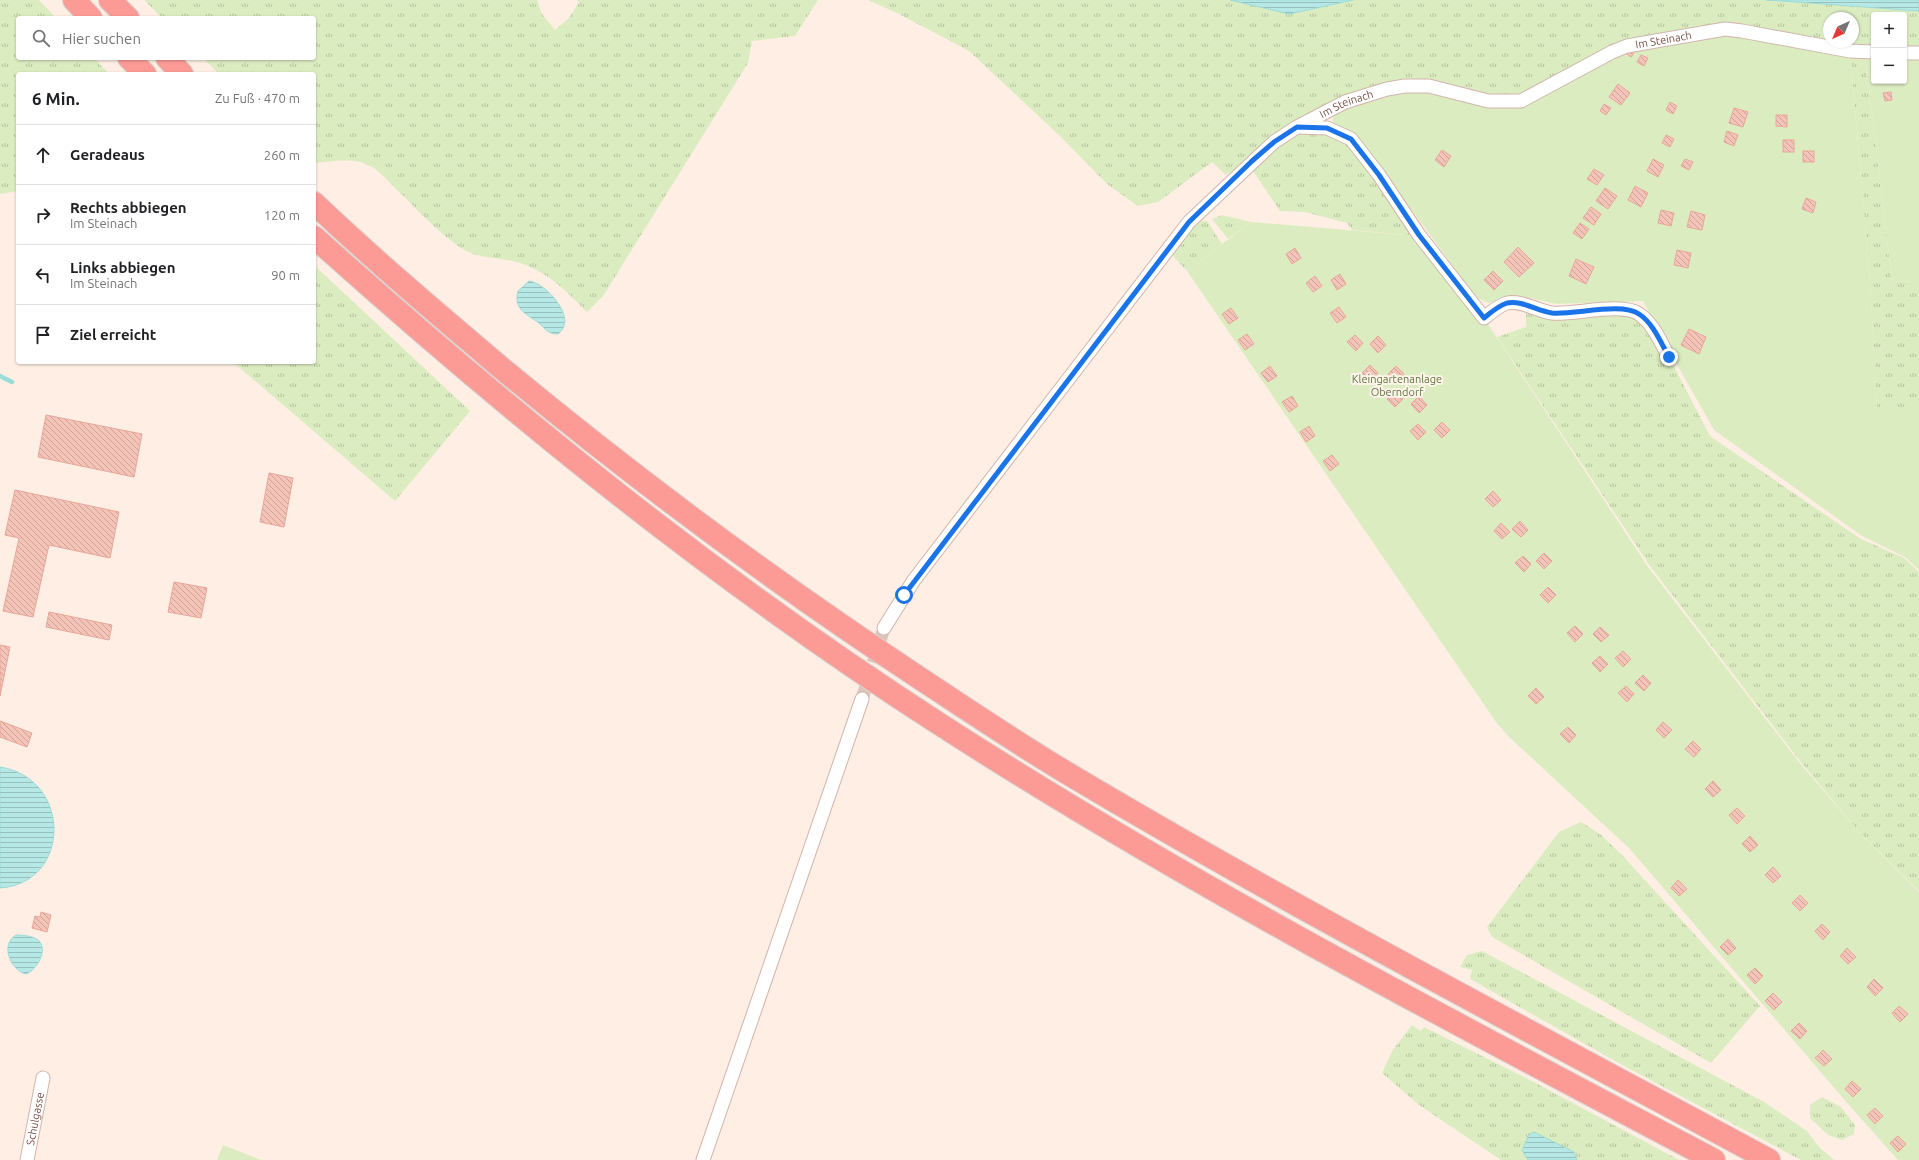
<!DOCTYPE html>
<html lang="de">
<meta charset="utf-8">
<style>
:root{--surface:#fff;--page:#f6f6f6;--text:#202124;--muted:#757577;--line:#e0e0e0}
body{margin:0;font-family:Ubuntu,sans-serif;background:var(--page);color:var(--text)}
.controls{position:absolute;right:12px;top:12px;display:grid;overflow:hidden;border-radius:4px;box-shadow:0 1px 3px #0004}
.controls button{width:36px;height:36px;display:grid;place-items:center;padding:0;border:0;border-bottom:1px solid var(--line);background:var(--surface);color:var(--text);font:20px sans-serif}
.compass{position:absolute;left:1823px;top:12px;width:36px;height:36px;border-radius:50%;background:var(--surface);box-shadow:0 1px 3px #0004;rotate:224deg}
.stop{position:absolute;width:12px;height:12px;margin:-9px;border:3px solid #1a73e8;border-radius:50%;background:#fff}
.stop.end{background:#1a73e8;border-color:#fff;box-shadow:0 1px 4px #0008}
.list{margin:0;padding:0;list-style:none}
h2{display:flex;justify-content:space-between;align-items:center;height:52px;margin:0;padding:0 16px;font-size:17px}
h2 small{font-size:13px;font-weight:400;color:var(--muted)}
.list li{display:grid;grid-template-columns:26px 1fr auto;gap:12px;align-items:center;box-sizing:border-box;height:60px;padding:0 16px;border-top:1px solid var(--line)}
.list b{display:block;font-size:15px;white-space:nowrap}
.list p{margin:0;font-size:13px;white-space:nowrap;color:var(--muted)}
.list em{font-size:13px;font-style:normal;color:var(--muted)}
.icon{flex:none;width:22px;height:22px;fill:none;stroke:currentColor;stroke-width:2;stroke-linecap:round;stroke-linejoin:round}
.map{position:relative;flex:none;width:1919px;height:1160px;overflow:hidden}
.search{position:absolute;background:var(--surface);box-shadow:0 1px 3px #0004;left:16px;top:16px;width:300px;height:44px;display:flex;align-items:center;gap:10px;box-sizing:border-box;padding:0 14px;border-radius:4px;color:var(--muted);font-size:15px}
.panel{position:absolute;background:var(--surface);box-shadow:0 1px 3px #0004;left:16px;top:72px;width:300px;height:292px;border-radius:4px}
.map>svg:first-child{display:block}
</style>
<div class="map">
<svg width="1919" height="1160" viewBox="0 0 1919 1160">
<defs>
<pattern id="grass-tufts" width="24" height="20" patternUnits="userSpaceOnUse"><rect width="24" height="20" fill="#dbedc0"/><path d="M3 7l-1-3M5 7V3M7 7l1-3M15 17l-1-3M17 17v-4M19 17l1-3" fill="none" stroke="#b6c29e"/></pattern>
<pattern id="water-rules" width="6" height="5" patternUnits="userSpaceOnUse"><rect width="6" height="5" fill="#b6e9e6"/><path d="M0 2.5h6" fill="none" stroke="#99bfbc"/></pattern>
<pattern id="building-back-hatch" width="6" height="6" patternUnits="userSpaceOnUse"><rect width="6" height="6" fill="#f5c4b9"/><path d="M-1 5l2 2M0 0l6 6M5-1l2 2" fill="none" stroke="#cba198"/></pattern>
</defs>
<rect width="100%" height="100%" fill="#feeee3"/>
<!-- grass -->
<g fill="url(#grass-tufts)" fill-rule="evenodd">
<polygon points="0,0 39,0 56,18 18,18 18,58 94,58 109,74 18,74 18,191 0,194"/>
<path d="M144,0H537L542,14L555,30L569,18L579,2L577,0H818L795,36L752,41L748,63L603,296L587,312C565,290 548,271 516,262C497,257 478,259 461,248C437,232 417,209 396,189C387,180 379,170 368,165C353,157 330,162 314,163V74H219L203,58H314V18H162Z"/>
<path d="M868,0H1230L1289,14L1353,0H1766L1919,11V51H1904V15H1874V51L1521,101L1367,93L1226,175L1212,162L1158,202L1138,206L1107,184L1060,136L969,51L899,14ZM1829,18H1853V42H1829Z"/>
<polygon points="1850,52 1865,55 1892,281 1919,282 1919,412 1877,410 1870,281"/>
<polygon points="1299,130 1324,133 1346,144 1376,177 1418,236 1352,230 1347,223 1305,212 1280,211 1253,171 1252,164"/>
<polygon points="1222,215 1251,222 1228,239 1212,219"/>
<polygon points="1201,221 1207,221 1222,244 1187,271 1172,255 1185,236"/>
<polygon points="314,265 470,411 395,501 233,362 314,362"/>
<polygon points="1526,305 1639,314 1669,357 1710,436 1861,539 1904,558 1919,572 1919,891 1860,833 1800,761 1650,566 1497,337 1526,327"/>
<polygon points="1581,822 1600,834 1621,854 1760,1006 1711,1063 1492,937 1487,927 1559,832"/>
<polygon points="1482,951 1764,1102 1807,1131 1820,1148 1834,1160 1801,1160 1624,1066 1470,979 1472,970 1460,967 1467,955"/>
<polygon points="1412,1025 1421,1031 1424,1027 1530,1080 1679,1160 1577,1160 1574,1152 1526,1159 1528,1160 1501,1160 1419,1105 1382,1073 1392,1051"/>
<polygon points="1822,1097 1841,1107 1855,1125 1854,1134 1842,1140 1828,1135 1810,1118 1810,1105"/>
</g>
<!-- garden -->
<g fill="#dbedc0">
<polygon points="1725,32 1850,52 1870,281 1877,409 1919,412 1919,570 1905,557 1862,536 1714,430 1671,354 1643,301 1556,304 1521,296 1488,303 1476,297 1408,205 1385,171 1360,142 1333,123 1333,112 1404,89 1506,105 1629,49"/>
<polygon points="1865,55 1874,56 1874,81 1904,81 1904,58 1919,59 1919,282 1892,281"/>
<polygon points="1251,222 1418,236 1484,318 1648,567 1799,762 1860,833 1919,892 1919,1160 1898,1160 1848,1104 1629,848 1508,736 1496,722 1187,271"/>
<polygon points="223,1145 261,1160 217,1160"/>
</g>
<!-- water -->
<g fill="url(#water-rules)" stroke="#9bdbd8">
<polygon points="1230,0 1353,0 1289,14"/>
<polygon points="1766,0 1919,0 1919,11 1782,1"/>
<path d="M529,281C546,283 579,319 558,334C549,334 546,330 540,324C528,314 513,311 518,291Z"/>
<path d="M0,767C72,778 72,883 0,888Z"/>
<path d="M16,935C23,935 33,936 38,940C49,949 37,970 26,974C10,970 0,944 16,935Z"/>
<polygon points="1534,1132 1574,1152 1577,1160 1528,1160 1522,1150 1529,1135"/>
</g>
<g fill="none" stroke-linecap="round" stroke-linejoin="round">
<!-- stream -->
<polyline stroke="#9bdbd8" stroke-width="4.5" points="0,376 12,382"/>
</g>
<!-- building -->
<g fill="url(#building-back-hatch)" stroke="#e9a698">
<polygon points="1630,50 1634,53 1631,57 1627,54"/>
<polygon points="1641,55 1648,58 1644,66 1637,62"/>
<polygon points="1618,84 1630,93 1621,105 1609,97"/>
<polygon points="1891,92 1892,100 1885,101 1883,93"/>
<polygon points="1670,102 1677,106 1673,114 1666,110"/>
<polygon points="1604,104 1611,108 1606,115 1600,111"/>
<polygon points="1734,108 1748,112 1743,127 1729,123"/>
<polygon points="1776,115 1787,115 1787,127 1776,126"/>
<polygon points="1727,131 1738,135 1734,146 1724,142"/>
<polygon points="1666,135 1674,139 1670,147 1662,143"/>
<rect x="1783" y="140" width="11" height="12"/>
<polygon points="1442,150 1451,156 1444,167 1435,160"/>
<rect x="1803" y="151" width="11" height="11"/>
<polygon points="1653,159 1664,165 1658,177 1647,171"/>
<polygon points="1685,159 1693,162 1689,170 1681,166"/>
<polygon points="1594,169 1604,175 1597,185 1587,179"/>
<polygon points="1635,186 1648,193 1641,207 1628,200"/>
<polygon points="1605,188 1617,196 1608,209 1596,201"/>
<polygon points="1806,198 1816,202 1813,213 1802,209"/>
<polygon points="1591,207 1601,214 1594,225 1583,218"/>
<polygon points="1661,210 1674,213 1671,226 1658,223"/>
<polygon points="1691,211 1705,215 1702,230 1687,227"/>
<polygon points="1580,223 1589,229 1582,239 1573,233"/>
<polygon points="1518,247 1534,263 1519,277 1504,262"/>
<polygon points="1295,248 1301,258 1292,264 1286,254"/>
<polygon points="1677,250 1691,253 1688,268 1674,265"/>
<polygon points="1576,259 1594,267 1586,284 1569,276"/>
<polygon points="1493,271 1503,281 1494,290 1484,280"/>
<polygon points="1340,274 1346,284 1337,290 1331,280"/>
<polygon points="1315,276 1322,286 1313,292 1306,283"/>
<polygon points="1339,307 1346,317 1337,323 1330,313"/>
<polygon points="1231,308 1238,318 1229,324 1222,314"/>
<polygon points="1689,329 1706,337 1699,354 1681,345"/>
<polygon points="1247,334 1254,344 1245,350 1238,340"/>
<polygon points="1355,335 1363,343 1356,351 1347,342"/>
<polygon points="1378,336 1386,345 1378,353 1370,344"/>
<polygon points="1370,365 1378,373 1370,381 1362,373"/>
<polygon points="1270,366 1277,376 1268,382 1261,373"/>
<polygon points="1396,366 1404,374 1397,382 1388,374"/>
<polygon points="1395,391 1403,399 1395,407 1387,399"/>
<polygon points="1292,396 1298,406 1289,412 1282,402"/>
<polygon points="1419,396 1427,405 1419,413 1411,404"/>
<polygon points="46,415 142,434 134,477 38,457"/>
<polygon points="1442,422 1450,430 1442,438 1434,430"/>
<polygon points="1418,424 1426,432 1418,440 1410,431"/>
<polygon points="1309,426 1315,436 1306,442 1300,432"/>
<polygon points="1332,455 1339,464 1330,471 1323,461"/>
<polygon points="269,473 293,478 284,527 260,522"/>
<polygon points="15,490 119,512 110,558 49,545 33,617 3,611 19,538 5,535"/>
<polygon points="1493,491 1501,500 1493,507 1485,499"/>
<polygon points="1520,521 1528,530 1521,537 1512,529"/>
<polygon points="1501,523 1510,532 1502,539 1494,531"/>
<polygon points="1544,553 1552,561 1544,569 1536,561"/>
<polygon points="1523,556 1531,564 1524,572 1515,563"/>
<polygon points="174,582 207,588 201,618 168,612"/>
<polygon points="1548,587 1556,595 1548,603 1540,595"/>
<polygon points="49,612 112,625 109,640 46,627"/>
<polygon points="1575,626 1583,634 1575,642 1567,633"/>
<polygon points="1600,627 1609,635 1601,642 1593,634"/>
<polygon points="0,645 10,647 0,696"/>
<polygon points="1623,651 1631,659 1623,667 1615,658"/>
<polygon points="1600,656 1608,664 1600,672 1592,663"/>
<polygon points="1643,675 1651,683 1644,691 1635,683"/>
<polygon points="1626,686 1634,694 1627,702 1618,693"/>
<polygon points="1536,688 1544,697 1536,704 1528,696"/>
<polygon points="0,721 32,733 27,747 0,737"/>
<polygon points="1663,722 1672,730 1664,738 1656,730"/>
<polygon points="1568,727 1576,735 1569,743 1560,734"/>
<polygon points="1693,741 1701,749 1694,757 1685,749"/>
<polygon points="1713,781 1721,790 1713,797 1705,789"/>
<polygon points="1737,808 1745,816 1737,824 1729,815"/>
<polygon points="1750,836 1758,845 1750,852 1742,844"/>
<polygon points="1773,867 1781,876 1773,883 1765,875"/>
<polygon points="1678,880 1687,889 1679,896 1671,888"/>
<polygon points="1800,895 1808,903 1800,911 1792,903"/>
<polygon points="41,912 51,915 47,932 32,928 35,916 40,917"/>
<polygon points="1822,924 1830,932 1823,940 1815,931"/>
<polygon points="1728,939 1736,948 1728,955 1720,947"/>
<polygon points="1847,948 1856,957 1848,964 1840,956"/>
<polygon points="1755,968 1763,976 1755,984 1747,975"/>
<polygon points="1874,979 1883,988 1875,996 1867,987"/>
<polygon points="1773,993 1782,1002 1774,1010 1765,1001"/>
<polygon points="1899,1006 1908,1014 1900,1022 1892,1013"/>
<polygon points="1799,1023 1807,1031 1800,1039 1791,1031"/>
<polygon points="1823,1050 1832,1059 1824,1066 1815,1058"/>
<polygon points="1852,1081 1861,1089 1853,1097 1845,1089"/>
<polygon points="1875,1108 1883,1116 1875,1124 1867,1115"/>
<polygon points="1898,1136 1906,1144 1898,1152 1890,1143"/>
</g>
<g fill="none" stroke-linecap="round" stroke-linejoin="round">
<!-- minor-tunnel -->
<polyline stroke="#dcc6bc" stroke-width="13" stroke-dasharray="13 6" stroke-linecap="butt" points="862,699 884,628"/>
<defs>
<g id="minor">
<polyline points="1904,53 1919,53"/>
<path d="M1298,127L1327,128L1351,139L1379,175L1419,235L1484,318C1491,312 1498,306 1507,303C1522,300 1537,311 1552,313C1574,315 1622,302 1639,314C1653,323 1661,343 1669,357"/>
<path id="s1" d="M884,628L914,580L1189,222L1274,142L1297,127L1345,102L1387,89L1405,86H1429L1488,101H1521L1612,52L1627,46L1725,29L1742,31L1850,51L1874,52"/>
<path id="s2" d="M27,1160L43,1078"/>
<polyline points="703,1160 862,699"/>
</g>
<g id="motorway">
<polyline points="74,0 91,18"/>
<polyline points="110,0 128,18"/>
<polyline points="129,58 145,74"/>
<polyline points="167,58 182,74"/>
<path d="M314,203C375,261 440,316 505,371C638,481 777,584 921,679C968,710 1014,741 1062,770C1293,908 1532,1032 1769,1160"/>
<path d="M314,237C511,414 717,581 941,725C1189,885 1453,1022 1714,1160"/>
</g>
</defs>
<!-- minor casing -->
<use href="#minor" stroke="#d2b5ab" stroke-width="15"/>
<!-- motorway casing -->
<use href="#motorway" stroke="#d9cdcb" stroke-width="24"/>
<!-- minor -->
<use href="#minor" stroke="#fff" stroke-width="13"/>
<!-- motorway -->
<use href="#motorway" stroke="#fc9b95" stroke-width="22"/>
</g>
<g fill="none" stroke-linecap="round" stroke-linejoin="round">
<!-- route -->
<path stroke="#1a73e8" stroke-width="5" d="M904,595L1189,222L1252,161L1274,142L1297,127L1327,128L1351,139L1379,175L1419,235L1484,318C1491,312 1498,306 1507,303C1522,300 1537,311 1552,313C1574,315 1622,302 1639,314C1653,323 1661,343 1669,357"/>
</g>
<g text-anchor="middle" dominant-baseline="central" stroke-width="4" stroke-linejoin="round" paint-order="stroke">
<!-- street labels -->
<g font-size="11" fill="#784e47" stroke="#fff3eb">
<text stroke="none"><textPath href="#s1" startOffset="1043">Im Steinach</textPath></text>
<text stroke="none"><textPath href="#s1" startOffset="707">Im Steinach</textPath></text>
<text stroke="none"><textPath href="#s2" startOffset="42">Schulgasse</textPath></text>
</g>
<!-- park labels -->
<g font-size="11" fill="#5a793c" stroke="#fff3eb">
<text x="1397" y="379">Kleingartenanlage<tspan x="1397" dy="13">Oberndorf</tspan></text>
</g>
</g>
</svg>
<div class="controls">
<button>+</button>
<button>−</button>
</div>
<svg class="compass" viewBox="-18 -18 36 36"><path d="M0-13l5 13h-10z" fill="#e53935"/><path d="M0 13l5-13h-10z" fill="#757577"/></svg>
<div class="stop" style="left:904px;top:595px"></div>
<div class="stop end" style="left:1669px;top:357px"></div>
<div class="search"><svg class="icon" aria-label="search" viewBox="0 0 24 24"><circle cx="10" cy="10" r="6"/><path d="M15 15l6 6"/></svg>Hier suchen</div>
<section class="panel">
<h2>6 Min.<small>Zu Fuß · 470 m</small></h2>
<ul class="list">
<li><svg class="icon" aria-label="ahead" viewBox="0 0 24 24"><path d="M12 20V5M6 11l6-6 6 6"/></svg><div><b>Geradeaus</b></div><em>260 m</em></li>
<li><svg class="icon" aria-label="right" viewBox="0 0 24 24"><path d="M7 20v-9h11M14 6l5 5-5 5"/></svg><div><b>Rechts abbiegen</b><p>Im Steinach</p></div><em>120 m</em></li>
<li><svg class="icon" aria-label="left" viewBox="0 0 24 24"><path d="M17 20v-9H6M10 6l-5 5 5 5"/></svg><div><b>Links abbiegen</b><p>Im Steinach</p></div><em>90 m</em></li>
<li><svg class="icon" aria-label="arrive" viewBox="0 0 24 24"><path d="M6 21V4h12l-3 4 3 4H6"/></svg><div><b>Ziel erreicht</b></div></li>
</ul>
</section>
</div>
